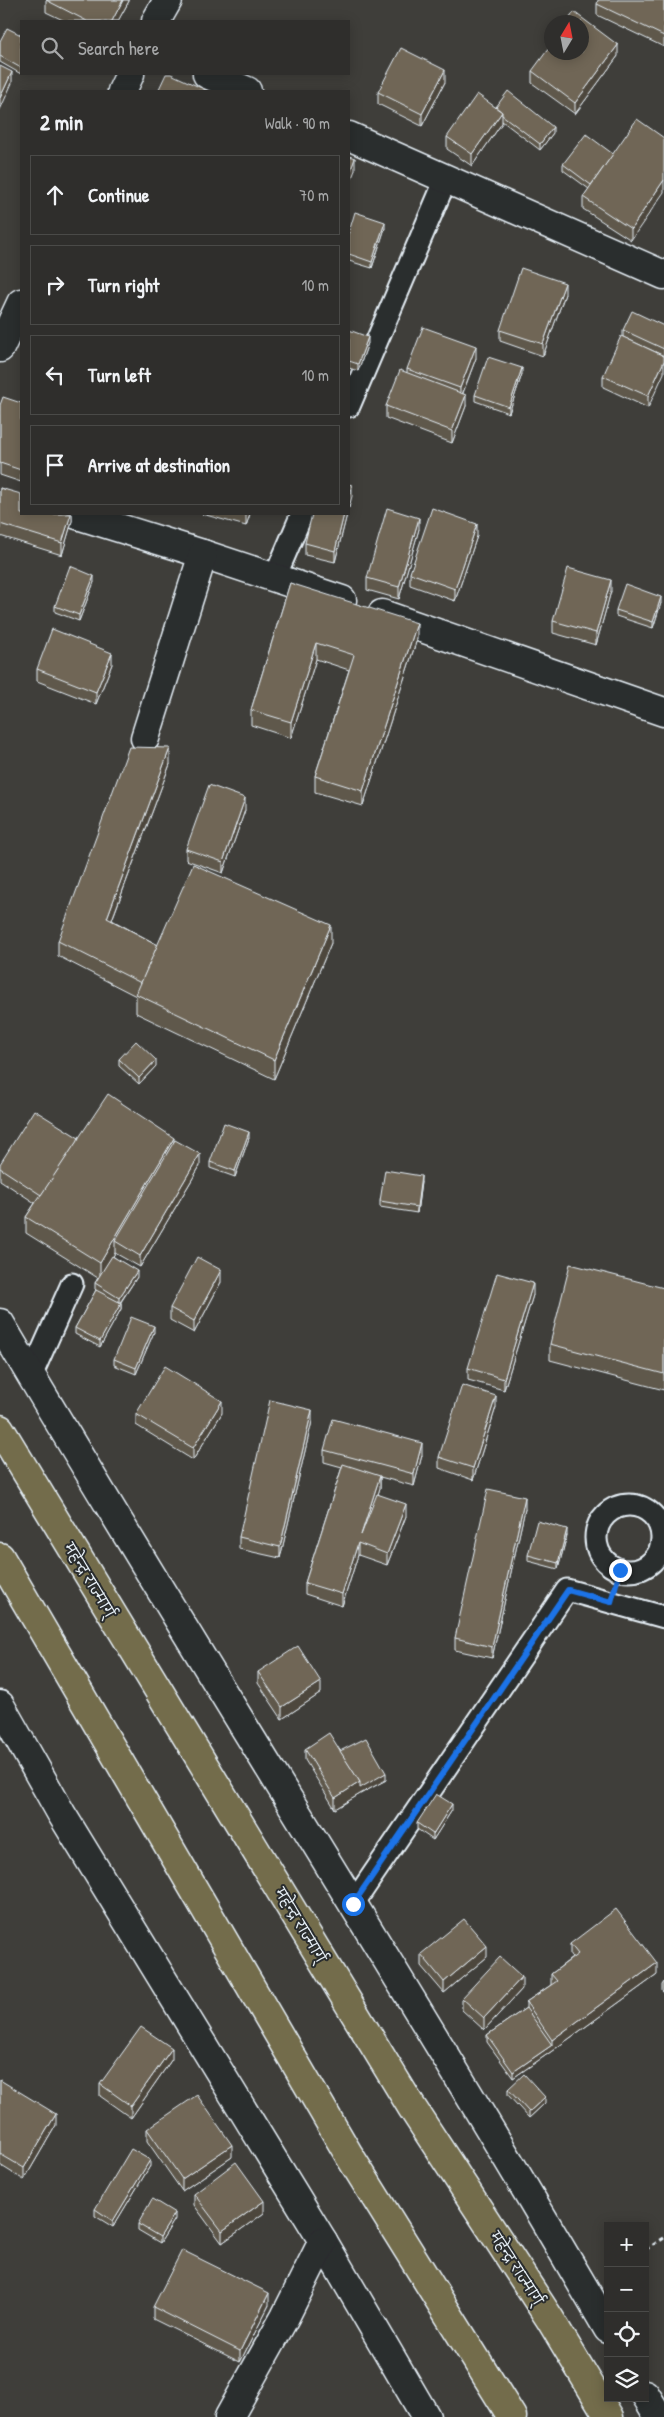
<!DOCTYPE html>
<meta charset="utf-8">
<style>
:root{--surface:#2f2e2c;--page:#3b3a38;--text:#f1f3f6;--muted:#a7a8a9;--line:#4a4a48}
body{margin:0;font-family:"Patrick Hand","Playpen Sans Deva",sans-serif;background:var(--page);color:var(--text)}
.controls{position:absolute;right:15px;bottom:15px;display:grid;overflow:hidden;border-radius:0px;box-shadow:0 2px 12px #0003}
.controls button{width:45px;height:45px;display:grid;place-items:center;padding:0;border:0;border-bottom:1px solid var(--line);background:var(--surface);color:var(--text);font:25px sans-serif}
.compass{position:absolute;left:544px;top:15px;width:45px;height:45px;border-radius:50%;background:var(--surface);box-shadow:0 2px 12px #0003;rotate:10deg}
.stop{position:absolute;width:15px;height:15px;margin:-11px;border:4px solid #1a73e8;border-radius:50%;background:#fff}
.stop.end{background:#1a73e8;border-color:#fff;box-shadow:0 1px 5px #0008}
.list{margin:0;padding:0;list-style:none}
h2{display:flex;justify-content:space-between;align-items:center;height:65px;margin:0;padding:0 20px;font-size:21px}
h2 small{font-size:16px;font-weight:400;color:var(--muted)}
.list li{display:grid;grid-template-columns:32px 1fr auto;gap:15px;align-items:center;box-sizing:border-box;height:80px;margin:0 10px 10px;padding:0 10px;border:1px solid var(--line);border-radius:0px}
.list b{display:block;font-size:19px;white-space:nowrap}
.list em{font-size:16px;font-style:normal;color:var(--muted)}
.icon{flex:none;width:28px;height:28px;fill:none;stroke:currentColor;stroke-width:2;stroke-linecap:round;stroke-linejoin:round}
.map{position:relative;flex:none;width:664px;height:2417px;overflow:hidden}
.search{position:absolute;background:var(--surface);box-shadow:0 2px 12px #0003;left:20px;top:20px;width:330px;height:55px;display:flex;align-items:center;gap:12px;box-sizing:border-box;padding:0 18px;border-radius:0px;color:var(--muted);font-size:19px}
.panel{position:absolute;background:var(--surface);box-shadow:0 2px 12px #0003;left:20px;top:90px;width:330px;height:425px;border-radius:0px}
.map>svg:first-child{display:block}
</style>
<div class="map">
<svg width="664" height="2417" viewBox="0 0 664 2417">
<rect width="100%" height="100%" fill="#3f3e3a"/>
<filter id="ink" filterUnits="userSpaceOnUse"><feTurbulence type="fractalNoise" baseFrequency=".02" numOctaves="2"/><feDisplacementMap in="SourceGraphic" scale="10" xChannelSelector="R" yChannelSelector="G"/><feConvolveMatrix kernelMatrix="1 2 1 2 8 2 1 2 1" color-interpolation-filters="sRGB"/></filter>
<g filter="url(#ink)">
<g fill="none" stroke-linecap="round" stroke-linejoin="round">
<defs>
<g id="service">
<polyline points="349,406 446,179"/>
<polyline points="275,577 302,514"/>
<polyline points="31,1376 72,1284"/>
<circle cx="629" cy="1538" r="33"/>
<polyline points="353,1904 567,1590 664,1617"/>
</g>
<g id="minor">
<polyline points="156,21 168,0"/>
<polyline points="207,74 247,91"/>
<polyline points="122,91 130,74"/>
<polyline points="349,136 664,275"/>
<polyline points="0,348 21,303"/>
<polyline points="74,514 203,554 342,600"/>
<polyline points="382,614 664,712"/>
<polyline points="145,738 203,554"/>
<path d="M0,1323C199,1661 411,1990 608,2329"/>
<polyline points="0,1705 61,1813 323,2241 426,2417"/>
<polyline points="645,2394 659,2417"/>
<polyline points="229,2417 285,2317 323,2241"/>
</g>
<g id="trunk">
<polyline points="0,1429 411,2106 550,2319 609,2417"/>
<polyline points="0,1557 349,2155 512,2417"/>
</g>
</defs>
<!-- service casing -->
<use href="#service" stroke="#e8f1f8" stroke-width="25"/>
<!-- minor casing -->
<use href="#minor" stroke="#e8f1f8" stroke-width="31"/>
<!-- trunk casing -->
<use href="#trunk" stroke="#e8f1f8" stroke-width="31"/>
<!-- path -->
<polyline stroke="#e8f1f8" stroke-width="3" stroke-dasharray="5 4" stroke-linecap="butt" points="645,2250 664,2238"/>
<!-- service -->
<use href="#service" stroke="#2a2d2e" stroke-width="21"/>
<!-- minor -->
<use href="#minor" stroke="#2a2d2e" stroke-width="28"/>
<!-- trunk -->
<use href="#trunk" stroke="#736c4b" stroke-width="28"/>
</g>
<!-- wall -->
<g fill="#5f584b" stroke="#e8f1f8">
<polygon points="46,0 129,0 129,1 118,21 65,21 46,12"/>
<polygon points="664,0 664,47 597,15 597,4"/>
<polygon points="21,35 21,74 0,62 0,41"/>
<polygon points="618,56 575,114 532,83 532,71"/>
<polygon points="445,82 422,126 378,104 378,92"/>
<polygon points="496,107 553,133 540,150 502,121 502,123 472,166 447,149 447,137"/>
<polygon points="664,138 631,240 583,209 583,197 589,189 563,170 563,164 613,154"/>
<polygon points="385,228 372,268 349,261 349,232"/>
<polygon points="565,294 543,356 500,341 500,330"/>
<polygon points="664,326 664,356 623,337 623,330"/>
<polygon points="349,330 368,343 358,371 349,368"/>
<polygon points="664,356 648,408 603,387 603,376"/>
<polygon points="476,358 463,393 466,406 452,443 386,418 386,406 407,372 407,369"/>
<polygon points="522,374 509,413 475,401 475,395"/>
<polygon points="21,403 21,482 0,475 0,405"/>
<polygon points="0,488 72,514 72,521 62,555 0,536"/>
<polygon points="202,514 250,514 246,526"/>
<polygon points="347,514 335,562 305,555 305,543"/>
<polygon points="419,529 399,599 367,590 367,578"/>
<polygon points="477,536 455,601 410,585 410,573"/>
<polygon points="94,582 79,621 55,612 55,606"/>
<polygon points="290,583 417,639 363,806 315,792 315,776 349,670 316,659 291,738 251,725 251,710"/>
<polygon points="611,591 596,645 553,633 553,621"/>
<polygon points="661,603 653,628 616,616 616,610"/>
<polygon points="112,664 96,704 37,681 37,669"/>
<polygon points="170,764 112,920 158,945 331,943 274,1079 136,1013 136,996 58,956 58,941"/>
<polygon points="245,810 223,873 186,860 186,849"/>
<polygon points="119,1059 156,1066 139,1084 119,1066"/>
<polygon points="79,1138 174,1142 200,1166 140,1267 115,1253 113,1256 137,1277 121,1302 121,1309 100,1347 75,1334 75,1328 96,1290 95,1289 95,1283 98,1278 26,1233 26,1217 35,1203 0,1180 0,1168"/>
<polygon points="249,1138 235,1177 210,1168 210,1162"/>
<polygon points="421,1182 417,1213 380,1207 380,1201"/>
<polygon points="221,1282 194,1333 170,1320 170,1308"/>
<polygon points="664,1288 664,1390 550,1360 550,1344"/>
<polygon points="533,1295 504,1390 468,1380 468,1368"/>
<polygon points="154,1332 136,1374 114,1365 114,1359"/>
<polygon points="496,1407 473,1480 439,1468 439,1457"/>
<polygon points="222,1413 193,1460 136,1425 136,1414"/>
<polygon points="312,1421 280,1558 239,1549 239,1537"/>
<polygon points="324,1450 422,1455 414,1486 380,1477 380,1488 378,1494 406,1516 387,1565 358,1555 342,1606 305,1594 305,1583 342,1467 324,1462"/>
<polygon points="525,1509 492,1658 455,1650 455,1638"/>
<polygon points="567,1535 558,1569 528,1561 528,1555"/>
<polygon points="258,1672 321,1693 282,1719 258,1683"/>
<polygon points="305,1749 340,1751 386,1780 360,1794 335,1809 305,1760"/>
<polygon points="452,1810 433,1840 417,1829 417,1823"/>
<polygon points="570,1944 657,1975 552,2051 513,2078 487,2042 487,2035 526,2008 526,2002 551,1985 551,1974 572,1958 570,1955"/>
<polygon points="421,1954 487,1957 444,1993 421,1966"/>
<polygon points="664,1982 664,1993 662,1991 662,1985"/>
<polygon points="522,1989 484,2030 462,2010 462,1998"/>
<polygon points="172,2059 131,2118 100,2096 100,2084"/>
<polygon points="0,2080 56,2125 24,2180 0,2165"/>
<polygon points="508,2089 545,2103 529,2118 508,2095"/>
<polygon points="147,2129 232,2157 182,2191 147,2141"/>
<polygon points="150,2166 113,2227 95,2216 95,2209"/>
<polygon points="194,2194 264,2213 222,2243 194,2205"/>
<polygon points="175,2219 160,2243 138,2230 138,2224"/>
<polygon points="269,2305 240,2362 153,2319 153,2307"/>
</g>
<!-- shaded-wall -->
<g fill="#4e473d" stroke="#e8f1f8">
<polygon points="123,0 129,0 129,1 118,21 112,21"/>
<polygon points="618,45 618,56 575,114 575,103"/>
<polygon points="445,70 445,82 422,126 422,114"/>
<polygon points="12,72 12,83 0,110 0,98"/>
<polygon points="502,112 502,123 472,166 472,154"/>
<polygon points="553,127 553,133 540,150 540,144"/>
<polygon points="355,158 355,170 349,186 349,175"/>
<polygon points="664,180 664,192 631,240 631,229"/>
<polygon points="385,222 385,228 372,268 372,262"/>
<polygon points="565,283 565,294 543,356 543,344"/>
<polygon points="368,337 368,343 358,371 358,364"/>
<polygon points="476,346 476,358 460,400 460,388"/>
<polygon points="664,361 664,373 648,408 648,396"/>
<polygon points="522,368 522,374 509,413 509,407"/>
<polygon points="466,395 466,406 452,443 452,431"/>
<polygon points="352,485 352,496 349,508 349,497"/>
<polygon points="71,514 72,514 72,521 62,555 62,543"/>
<polygon points="247,514 250,514 246,526 246,515"/>
<polygon points="344,514 347,514 335,562 335,551"/>
<polygon points="419,518 419,529 399,599 399,587"/>
<polygon points="477,524 477,536 455,601 455,589"/>
<polygon points="94,576 94,582 79,621 79,615"/>
<polygon points="611,580 611,591 596,645 596,633"/>
<polygon points="661,597 661,603 653,628 653,622"/>
<polygon points="417,623 417,639 363,806 363,791"/>
<polygon points="316,643 316,659 291,738 291,722"/>
<polygon points="112,653 112,664 96,704 96,692"/>
<polygon points="170,748 170,764 107,933 107,918"/>
<polygon points="245,798 245,810 223,873 223,862"/>
<polygon points="331,925 331,943 274,1079 274,1060"/>
<polygon points="156,1060 156,1066 139,1084 139,1078"/>
<polygon points="249,1132 249,1138 235,1177 235,1171"/>
<polygon points="174,1138 174,1154 115,1241 115,1253 100,1279 100,1263"/>
<polygon points="200,1154 200,1166 140,1267 140,1256"/>
<polygon points="421,1176 421,1182 417,1213 417,1207"/>
<polygon points="221,1270 221,1282 194,1333 194,1321"/>
<polygon points="137,1271 137,1277 119,1304 119,1298"/>
<polygon points="533,1283 533,1295 504,1390 504,1379"/>
<polygon points="121,1303 121,1309 100,1347 100,1341"/>
<polygon points="154,1326 154,1332 136,1374 136,1368"/>
<polygon points="496,1396 496,1407 473,1480 473,1468"/>
<polygon points="222,1401 222,1413 193,1460 193,1448"/>
<polygon points="312,1410 312,1421 280,1558 280,1547"/>
<polygon points="422,1443 422,1455 414,1486 414,1474"/>
<polygon points="380,1476 380,1488 362,1545 361,1535"/>
<polygon points="525,1497 525,1509 492,1658 492,1647"/>
<polygon points="406,1504 406,1516 387,1565 387,1554"/>
<polygon points="567,1529 567,1535 558,1569 558,1563"/>
<polygon points="358,1543 358,1555 342,1606 342,1594"/>
<polygon points="321,1682 321,1693 282,1719 282,1707"/>
<polygon points="386,1773 386,1780 360,1794 335,1809 335,1798 360,1782"/>
<polygon points="452,1804 452,1810 433,1840 433,1834"/>
<polygon points="487,1946 487,1957 444,1993 444,1982"/>
<polygon points="657,1963 657,1975 552,2051 513,2078 513,2072 552,2045 552,2040"/>
<polygon points="522,1977 522,1989 484,2030 484,2018"/>
<polygon points="172,2048 172,2059 131,2118 131,2106"/>
<polygon points="545,2097 545,2103 529,2118 529,2112"/>
<polygon points="56,2114 56,2125 24,2180 24,2168"/>
<polygon points="232,2145 232,2157 182,2191 182,2179"/>
<polygon points="150,2160 150,2166 113,2227 113,2221"/>
<polygon points="264,2201 264,2213 222,2243 222,2231"/>
<polygon points="175,2213 175,2219 160,2243 160,2237"/>
<polygon points="269,2293 269,2305 240,2362 240,2351"/>
</g>
<!-- building -->
<g fill="#6f6657" stroke="#e8f1f8">
<polygon points="46,0 123,0 112,21 87,21"/>
<polygon points="598,0 664,0 664,36 597,4"/>
<polygon points="574,12 618,45 575,103 532,71 552,44 552,52 582,52 582,22 567,22"/>
<polygon points="7,28 21,35 21,68 0,56 0,41"/>
<polygon points="401,48 445,70 422,114 378,92"/>
<polygon points="0,66 12,72 0,98"/>
<polygon points="166,74 171,74 208,91 158,91"/>
<polygon points="508,91 553,127 540,144 502,115 502,112 496,107"/>
<polygon points="477,94 502,112 472,154 447,137"/>
<polygon points="637,119 664,138 664,180 631,229 583,197"/>
<polygon points="586,134 613,154 591,185 563,164"/>
<polygon points="349,156 355,158 349,175"/>
<polygon points="355,212 385,222 372,262 349,254 349,232"/>
<polygon points="521,268 565,283 543,344 500,330"/>
<polygon points="632,311 664,326 664,349 623,330"/>
<polygon points="423,327 476,346 460,388 407,369"/>
<polygon points="349,330 368,337 358,364 349,361"/>
<polygon points="621,336 664,356 664,361 648,396 603,376"/>
<polygon points="488,357 522,368 509,407 475,395"/>
<polygon points="400,370 466,395 452,431 386,406"/>
<polygon points="3,397 21,403 21,470 0,463 0,405"/>
<polygon points="349,484 352,485 349,497"/>
<polygon points="0,488 21,494 21,514 71,514 62,543 0,524"/>
<polygon points="387,508 419,518 399,587 367,578"/>
<polygon points="432,508 477,524 455,589 410,573"/>
<polygon points="312,514 344,514 335,551 305,543"/>
<polygon points="70,566 94,576 79,615 55,606"/>
<polygon points="568,568 611,580 596,633 553,621"/>
<polygon points="290,583 417,623 363,791 315,776 354,655 316,643 291,722 251,710"/>
<polygon points="625,584 661,597 653,622 616,610"/>
<polygon points="52,629 112,653 96,692 37,669"/>
<polygon points="129,747 170,748 107,918 158,945 141,983 58,941"/>
<polygon points="209,785 245,798 223,862 186,849"/>
<polygon points="193,864 331,925 274,1060 136,994"/>
<polygon points="136,1041 156,1060 139,1078 119,1059"/>
<polygon points="108,1094 174,1138 100,1263 26,1217"/>
<polygon points="34,1110 79,1138 41,1195 0,1168 0,1164"/>
<polygon points="224,1123 249,1132 235,1171 210,1162"/>
<polygon points="175,1140 200,1154 140,1256 115,1241"/>
<polygon points="385,1170 421,1176 417,1207 380,1201"/>
<polygon points="112,1256 137,1271 119,1298 95,1283"/>
<polygon points="197,1257 221,1270 194,1321 170,1308"/>
<polygon points="570,1264 664,1288 664,1374 550,1344"/>
<polygon points="497,1273 533,1283 504,1379 468,1368"/>
<polygon points="96,1290 121,1303 100,1341 75,1328"/>
<polygon points="131,1317 154,1326 136,1368 114,1359"/>
<polygon points="165,1366 222,1401 193,1448 136,1414"/>
<polygon points="462,1385 496,1396 473,1468 439,1457"/>
<polygon points="270,1400 312,1410 280,1547 239,1537"/>
<polygon points="333,1419 422,1443 414,1474 324,1450"/>
<polygon points="343,1464 380,1476 361,1535 377,1494 406,1504 387,1554 358,1543 342,1594 305,1583"/>
<polygon points="488,1489 525,1497 492,1647 455,1638"/>
<polygon points="537,1521 567,1529 558,1563 528,1555"/>
<polygon points="298,1646 321,1682 282,1707 258,1672"/>
<polygon points="329,1733 360,1782 335,1798 305,1749"/>
<polygon points="366,1738 386,1773 360,1788 360,1782 340,1751"/>
<polygon points="436,1794 452,1804 433,1834 417,1823"/>
<polygon points="616,1909 657,1963 552,2040 526,2002 557,1981 551,1974 578,1954 570,1944"/>
<polygon points="464,1919 487,1946 444,1982 421,1954"/>
<polygon points="500,1957 522,1977 484,2018 462,1998"/>
<polygon points="526,2008 552,2045 513,2072 487,2035"/>
<polygon points="141,2027 172,2048 131,2106 100,2084"/>
<polygon points="524,2074 545,2097 529,2112 508,2089"/>
<polygon points="0,2080 56,2114 24,2168 0,2154"/>
<polygon points="197,2095 232,2145 182,2179 147,2129"/>
<polygon points="131,2149 150,2160 113,2221 95,2209"/>
<polygon points="236,2162 264,2201 222,2231 194,2194"/>
<polygon points="152,2199 175,2213 160,2237 138,2224"/>
<polygon points="182,2250 269,2293 240,2351 153,2307"/>
</g>
</g>
<g fill="none" stroke-linecap="round" stroke-linejoin="round" filter="url(#ink)">
<!-- route -->
<polyline stroke="#1a73e8" stroke-width="6" points="353,1904 568,1590 611,1602 620,1570"/>
</g>
<g text-anchor="middle" dominant-baseline="central" stroke-width="4" stroke-linejoin="round" paint-order="stroke">
<!-- street labels -->
<g font-size="14" fill="#e8f1f8" stroke="#2a2d2e">
<text transform="translate(90 1580) rotate(59)">महेन्द्र राज्मार्ग्</text>
<text transform="translate(301 1925) rotate(59)">महेन्द्र राज्मार्ग्</text>
<text transform="translate(517 2268) rotate(57)">महेन्द्र राज्मार्ग्</text>
</g>
</g>
</svg>
<div class="controls">
<button>+</button>
<button>−</button>
<button><svg class="icon" aria-label="locate" viewBox="0 0 24 24"><circle cx="12" cy="12" r="6"/><path d="M12 2v4M12 18v4M2 12h4M18 12h4"/></svg></button>
<button><svg class="icon" aria-label="layers" viewBox="0 0 24 24"><path d="M12 4l9 5-9 5-9-5zM3 14l9 5 9-5"/></svg></button>
</div>
<svg class="compass" viewBox="-18 -18 36 36"><path d="M0-13l5 13h-10z" fill="#e53935"/><path d="M0 13l5-13h-10z" fill="#a7a8a9"/></svg>
<div class="stop" style="left:353px;top:1904px"></div>
<div class="stop end" style="left:620px;top:1570px"></div>
<div class="search"><svg class="icon" aria-label="search" viewBox="0 0 24 24"><circle cx="10" cy="10" r="6"/><path d="M15 15l6 6"/></svg>Search here</div>
<section class="panel">
<h2>2 min<small>Walk · 90 m</small></h2>
<ul class="list">
<li><svg class="icon" aria-label="ahead" viewBox="0 0 24 24"><path d="M12 20V5M6 11l6-6 6 6"/></svg><div><b>Continue</b></div><em>70 m</em></li>
<li><svg class="icon" aria-label="right" viewBox="0 0 24 24"><path d="M7 20v-9h11M14 6l5 5-5 5"/></svg><div><b>Turn right</b></div><em>10 m</em></li>
<li><svg class="icon" aria-label="left" viewBox="0 0 24 24"><path d="M17 20v-9H6M10 6l-5 5 5 5"/></svg><div><b>Turn left</b></div><em>10 m</em></li>
<li><svg class="icon" aria-label="arrive" viewBox="0 0 24 24"><path d="M6 21V4h12l-3 4 3 4H6"/></svg><div><b>Arrive at destination</b></div></li>
</ul>
</section>
</div>
